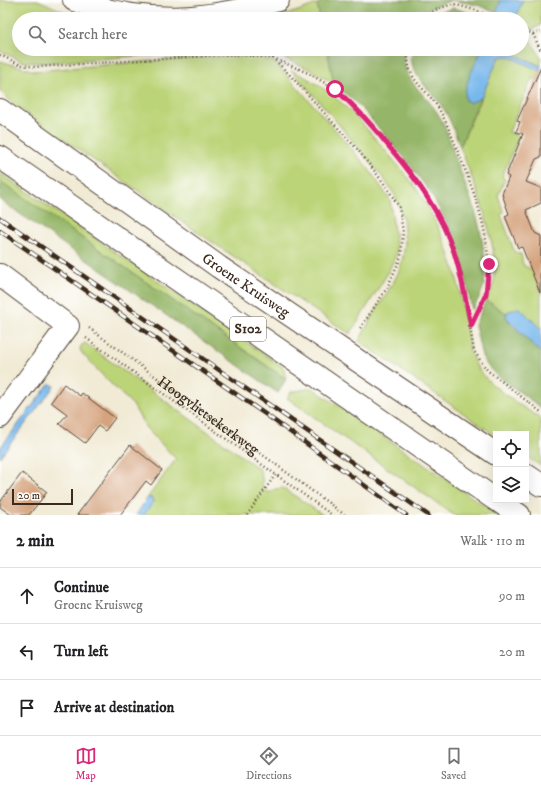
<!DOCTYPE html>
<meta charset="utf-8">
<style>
:root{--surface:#fff;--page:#f6f6f6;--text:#202124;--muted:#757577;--line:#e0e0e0;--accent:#db2777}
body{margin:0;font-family:"IM FELL DW Pica",serif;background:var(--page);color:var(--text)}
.controls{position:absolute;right:12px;bottom:12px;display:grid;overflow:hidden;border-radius:0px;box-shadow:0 4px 16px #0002}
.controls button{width:36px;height:36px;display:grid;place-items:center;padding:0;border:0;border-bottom:1px solid var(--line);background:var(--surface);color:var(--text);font:20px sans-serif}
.scale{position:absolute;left:12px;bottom:10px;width:61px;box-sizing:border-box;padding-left:4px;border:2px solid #3b2a1e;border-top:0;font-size:11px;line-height:14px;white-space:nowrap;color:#3b2a1e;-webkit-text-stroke:3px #fff;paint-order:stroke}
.stop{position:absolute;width:12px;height:12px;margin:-9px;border:3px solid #db2777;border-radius:50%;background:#fff}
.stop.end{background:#db2777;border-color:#fff;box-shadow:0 1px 4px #0008}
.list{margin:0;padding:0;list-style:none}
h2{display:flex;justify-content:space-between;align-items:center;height:52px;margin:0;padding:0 16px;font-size:17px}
h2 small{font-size:13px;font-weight:400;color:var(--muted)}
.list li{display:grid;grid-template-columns:26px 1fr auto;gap:12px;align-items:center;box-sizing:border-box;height:56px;padding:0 16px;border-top:1px solid var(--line)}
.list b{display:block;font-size:15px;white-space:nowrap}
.list p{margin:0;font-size:13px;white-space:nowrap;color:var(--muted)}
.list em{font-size:13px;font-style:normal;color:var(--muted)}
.icon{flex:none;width:22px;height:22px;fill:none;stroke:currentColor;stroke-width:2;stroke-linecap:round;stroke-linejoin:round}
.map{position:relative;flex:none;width:541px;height:515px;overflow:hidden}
.search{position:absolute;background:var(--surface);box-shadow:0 4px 16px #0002;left:12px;right:12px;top:12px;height:44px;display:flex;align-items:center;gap:10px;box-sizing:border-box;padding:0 14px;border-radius:22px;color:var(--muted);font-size:15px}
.sheet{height:220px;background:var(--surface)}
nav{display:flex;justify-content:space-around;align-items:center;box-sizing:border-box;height:56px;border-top:1px solid var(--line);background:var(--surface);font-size:11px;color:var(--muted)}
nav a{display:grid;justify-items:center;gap:2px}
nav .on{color:var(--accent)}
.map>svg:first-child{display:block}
</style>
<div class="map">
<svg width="541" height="515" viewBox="0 0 541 515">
<rect width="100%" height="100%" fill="#fff"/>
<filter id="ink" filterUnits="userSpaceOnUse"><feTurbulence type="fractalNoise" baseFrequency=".025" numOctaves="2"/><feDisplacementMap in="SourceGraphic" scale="8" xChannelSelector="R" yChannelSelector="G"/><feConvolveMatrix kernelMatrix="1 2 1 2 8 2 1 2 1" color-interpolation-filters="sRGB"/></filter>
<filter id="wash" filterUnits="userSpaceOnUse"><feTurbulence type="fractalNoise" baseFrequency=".012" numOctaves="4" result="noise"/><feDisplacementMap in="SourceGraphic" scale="16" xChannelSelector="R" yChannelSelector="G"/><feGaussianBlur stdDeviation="0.9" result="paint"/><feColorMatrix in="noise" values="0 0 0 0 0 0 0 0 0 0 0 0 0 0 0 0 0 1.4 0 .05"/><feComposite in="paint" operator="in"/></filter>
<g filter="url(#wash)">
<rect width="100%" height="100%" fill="#f1ebd5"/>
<!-- green -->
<g fill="#bcd478" stroke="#7c7f4b">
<polygon points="0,0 38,0 67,13 86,19 19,19 19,49 257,49 259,51 188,52 44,63 24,62 0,51"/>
<polygon points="523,0 541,0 541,25 532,29 522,25 522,19 515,19"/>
<polygon points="317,4 320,19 272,19 301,10"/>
<polygon points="522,35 528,37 541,57 541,66 507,51 505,49 522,49"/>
<path d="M272,49H327L334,84C316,71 296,63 274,54Z"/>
<polygon points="224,56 259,57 275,62 339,134 368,168 390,200 397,253 386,276 350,334 203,236 16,106 0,91 0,61 35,71 150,61"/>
<path d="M503,56H507L541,71V82L532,78L509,132L519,136L502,177L505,179L498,196L504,212L501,215L515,253L521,254L523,265L541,275V329L521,309L507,312V314L486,300C489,294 493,287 494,280C499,242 474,183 460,147L498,59Z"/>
<path d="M291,70C332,89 355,114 383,148C394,161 406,174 416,188C431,210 442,235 451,259C461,287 465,322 470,352C473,358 475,365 480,371C495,391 521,405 541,419V466L526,456V434H496V436L359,341L373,315L392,285L399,271L403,257L405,244L403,218L396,197L384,179L326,109Z"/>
<polygon points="0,173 283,367 286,379 0,181"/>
<path d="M85,343L258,468C262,473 263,480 262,487L268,493L275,489L283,488L323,515H144L153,502L152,498L148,497L176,459L146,428L133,405L106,379L81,352L80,348L82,345Z"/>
<polygon points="312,388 498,515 454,515 287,398 291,392"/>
</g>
<!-- forest -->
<g fill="#95b668" stroke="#687043">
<polygon points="324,0 501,0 496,13 478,5 452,0 431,8 423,12 417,19 320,19 317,4"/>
<polygon points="454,8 486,19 427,19 435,14"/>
<path d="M327,49H404C401,84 427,92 441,119C447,130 450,142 454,154C461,173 468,192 475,211C481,229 488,266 484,285C481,294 477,302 472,310L464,270L457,249L449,227L430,192L403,156L365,112L353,100L334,84Z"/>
<path d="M412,49H482C477,62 462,88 466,101L472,102L480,98L460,147C455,133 450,117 441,105C429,87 407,74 412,49Z"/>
<polygon points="0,181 286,379 278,393 0,200"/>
<polygon points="486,300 507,314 506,317 512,325 541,353 541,408 494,373 487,365 482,356 475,325"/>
</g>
<!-- water -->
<g fill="#77b8ec" stroke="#597185">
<polygon points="501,0 523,0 515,19 509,19 496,13"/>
<path d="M482,49H505L508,52L541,66V71L507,56L500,57L498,59L482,96C478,100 466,107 465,97C464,83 477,62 482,49Z"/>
<polygon points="517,308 521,309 541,329 541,353 508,319 506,317 507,312"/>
<polygon points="49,384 51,384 54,386 53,388 0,457 0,448"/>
<polygon points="148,497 153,500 153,502 144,515 136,515"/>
</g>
<g id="blocks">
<!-- building -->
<g fill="#d5a47f">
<polygon points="541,67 541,157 536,159 526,182 541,188 541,203 526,210 535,233 541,236 540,293 522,247 518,248 505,216 509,214 502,194 509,177 506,175 523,134 516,132 520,122 517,121"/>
<polygon points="64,384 80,396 82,393 115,418 105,431 98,426 85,443 59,424 67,414 51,402"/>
<polygon points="130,445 162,470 151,485 146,481 120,515 77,515"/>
<polygon points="22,473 47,492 29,515 11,515 0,507 0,502"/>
</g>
</g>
</g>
<g filter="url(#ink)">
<use href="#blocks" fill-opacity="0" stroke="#564739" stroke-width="1"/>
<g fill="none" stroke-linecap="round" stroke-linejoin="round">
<defs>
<polyline id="minor" points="0,275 68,326 0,417"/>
<g id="major">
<path d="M74,0C144,26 208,21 278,0"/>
<path id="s2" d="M0,110L219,267L496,454"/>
<polyline points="0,157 496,500"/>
<polyline points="526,475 541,485"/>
<polyline points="497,500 519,515"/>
</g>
</defs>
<!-- minor casing -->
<use href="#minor" stroke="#564739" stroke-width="24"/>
<!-- major casing -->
<use href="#major" stroke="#564739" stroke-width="24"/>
<!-- path -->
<g stroke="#564739" stroke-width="2.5" stroke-dasharray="1 3" stroke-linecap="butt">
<polyline points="423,19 435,10 453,4 475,10 497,19"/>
<polyline points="522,29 533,34 541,32"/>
<polyline points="533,34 541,51"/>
<polyline points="264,49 289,74 358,150 386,186 399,207 403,232 401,257 387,288 359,330"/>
<path d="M408,49C405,81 425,86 439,109C448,125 454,142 461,159C478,203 494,245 486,292C484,303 476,315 471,326"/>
<polyline points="0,55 21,65 35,67 235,54 273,58 308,73 335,89 354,106 383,138 410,171 436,212 454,251 462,277 474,351 487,370 541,412"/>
<path id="s1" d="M89,328L345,515"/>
<polyline points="86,338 332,515"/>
<polyline points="247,515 276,474"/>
</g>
<!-- minor -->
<use href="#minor" stroke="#fff" stroke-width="22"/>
<!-- major -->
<use href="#major" stroke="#fff" stroke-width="22"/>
<defs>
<g id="rail">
<polyline points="0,218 428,515"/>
<polyline points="0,231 265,414 406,515"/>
</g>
</defs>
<!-- rail casing -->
<use href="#rail" stroke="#3b2a1e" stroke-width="4.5"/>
<!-- rail -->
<use href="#rail" stroke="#fff" stroke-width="3" stroke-dasharray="9" stroke-linecap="butt"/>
</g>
</g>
<g fill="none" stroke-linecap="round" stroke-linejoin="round" filter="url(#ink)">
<!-- route -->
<path stroke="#db2777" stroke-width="5" d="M335,89C356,107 374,127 391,149C417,180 441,213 454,252C462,277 466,301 471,326L486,294L489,264"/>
</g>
<g text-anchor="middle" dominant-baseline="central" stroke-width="3.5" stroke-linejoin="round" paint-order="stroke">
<!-- shield labels -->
<rect fill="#fff" stroke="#766a62" stroke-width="1" x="230" y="317" width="36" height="24" rx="3"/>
<g font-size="14" font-weight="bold" fill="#3b2a1e">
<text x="248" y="329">S102</text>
</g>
<!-- street labels -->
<g font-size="15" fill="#3b2a1e" stroke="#fff">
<text stroke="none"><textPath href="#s2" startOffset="302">Groene Kruisweg</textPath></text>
<text stroke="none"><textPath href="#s1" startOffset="148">Hoogvlietsekerkweg</textPath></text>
</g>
</g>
</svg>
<div class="controls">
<button><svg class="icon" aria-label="locate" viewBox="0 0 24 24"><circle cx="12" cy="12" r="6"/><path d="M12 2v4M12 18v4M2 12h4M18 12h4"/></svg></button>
<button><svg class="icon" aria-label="layers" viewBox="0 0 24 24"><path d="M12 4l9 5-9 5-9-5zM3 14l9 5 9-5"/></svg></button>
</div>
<div class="scale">20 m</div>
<div class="stop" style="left:335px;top:89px"></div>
<div class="stop end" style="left:489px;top:264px"></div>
<div class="search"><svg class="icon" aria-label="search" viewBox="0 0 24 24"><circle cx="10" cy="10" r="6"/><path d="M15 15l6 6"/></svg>Search here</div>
</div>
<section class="sheet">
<h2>2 min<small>Walk · 110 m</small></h2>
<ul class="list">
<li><svg class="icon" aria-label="ahead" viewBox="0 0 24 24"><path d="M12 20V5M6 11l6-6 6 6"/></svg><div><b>Continue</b><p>Groene Kruisweg</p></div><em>90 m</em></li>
<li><svg class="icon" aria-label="left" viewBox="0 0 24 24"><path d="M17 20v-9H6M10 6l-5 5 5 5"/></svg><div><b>Turn left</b></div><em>20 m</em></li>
<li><svg class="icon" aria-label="arrive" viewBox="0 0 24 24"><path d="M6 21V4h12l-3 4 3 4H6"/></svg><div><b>Arrive at destination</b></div></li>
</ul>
</section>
<nav>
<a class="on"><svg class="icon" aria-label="map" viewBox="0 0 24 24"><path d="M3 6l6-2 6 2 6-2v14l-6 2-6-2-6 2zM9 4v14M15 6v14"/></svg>Map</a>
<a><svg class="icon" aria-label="directions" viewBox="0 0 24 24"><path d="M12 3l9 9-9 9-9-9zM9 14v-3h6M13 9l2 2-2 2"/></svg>Directions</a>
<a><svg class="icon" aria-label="saved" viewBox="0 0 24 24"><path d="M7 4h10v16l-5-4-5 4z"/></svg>Saved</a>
</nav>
